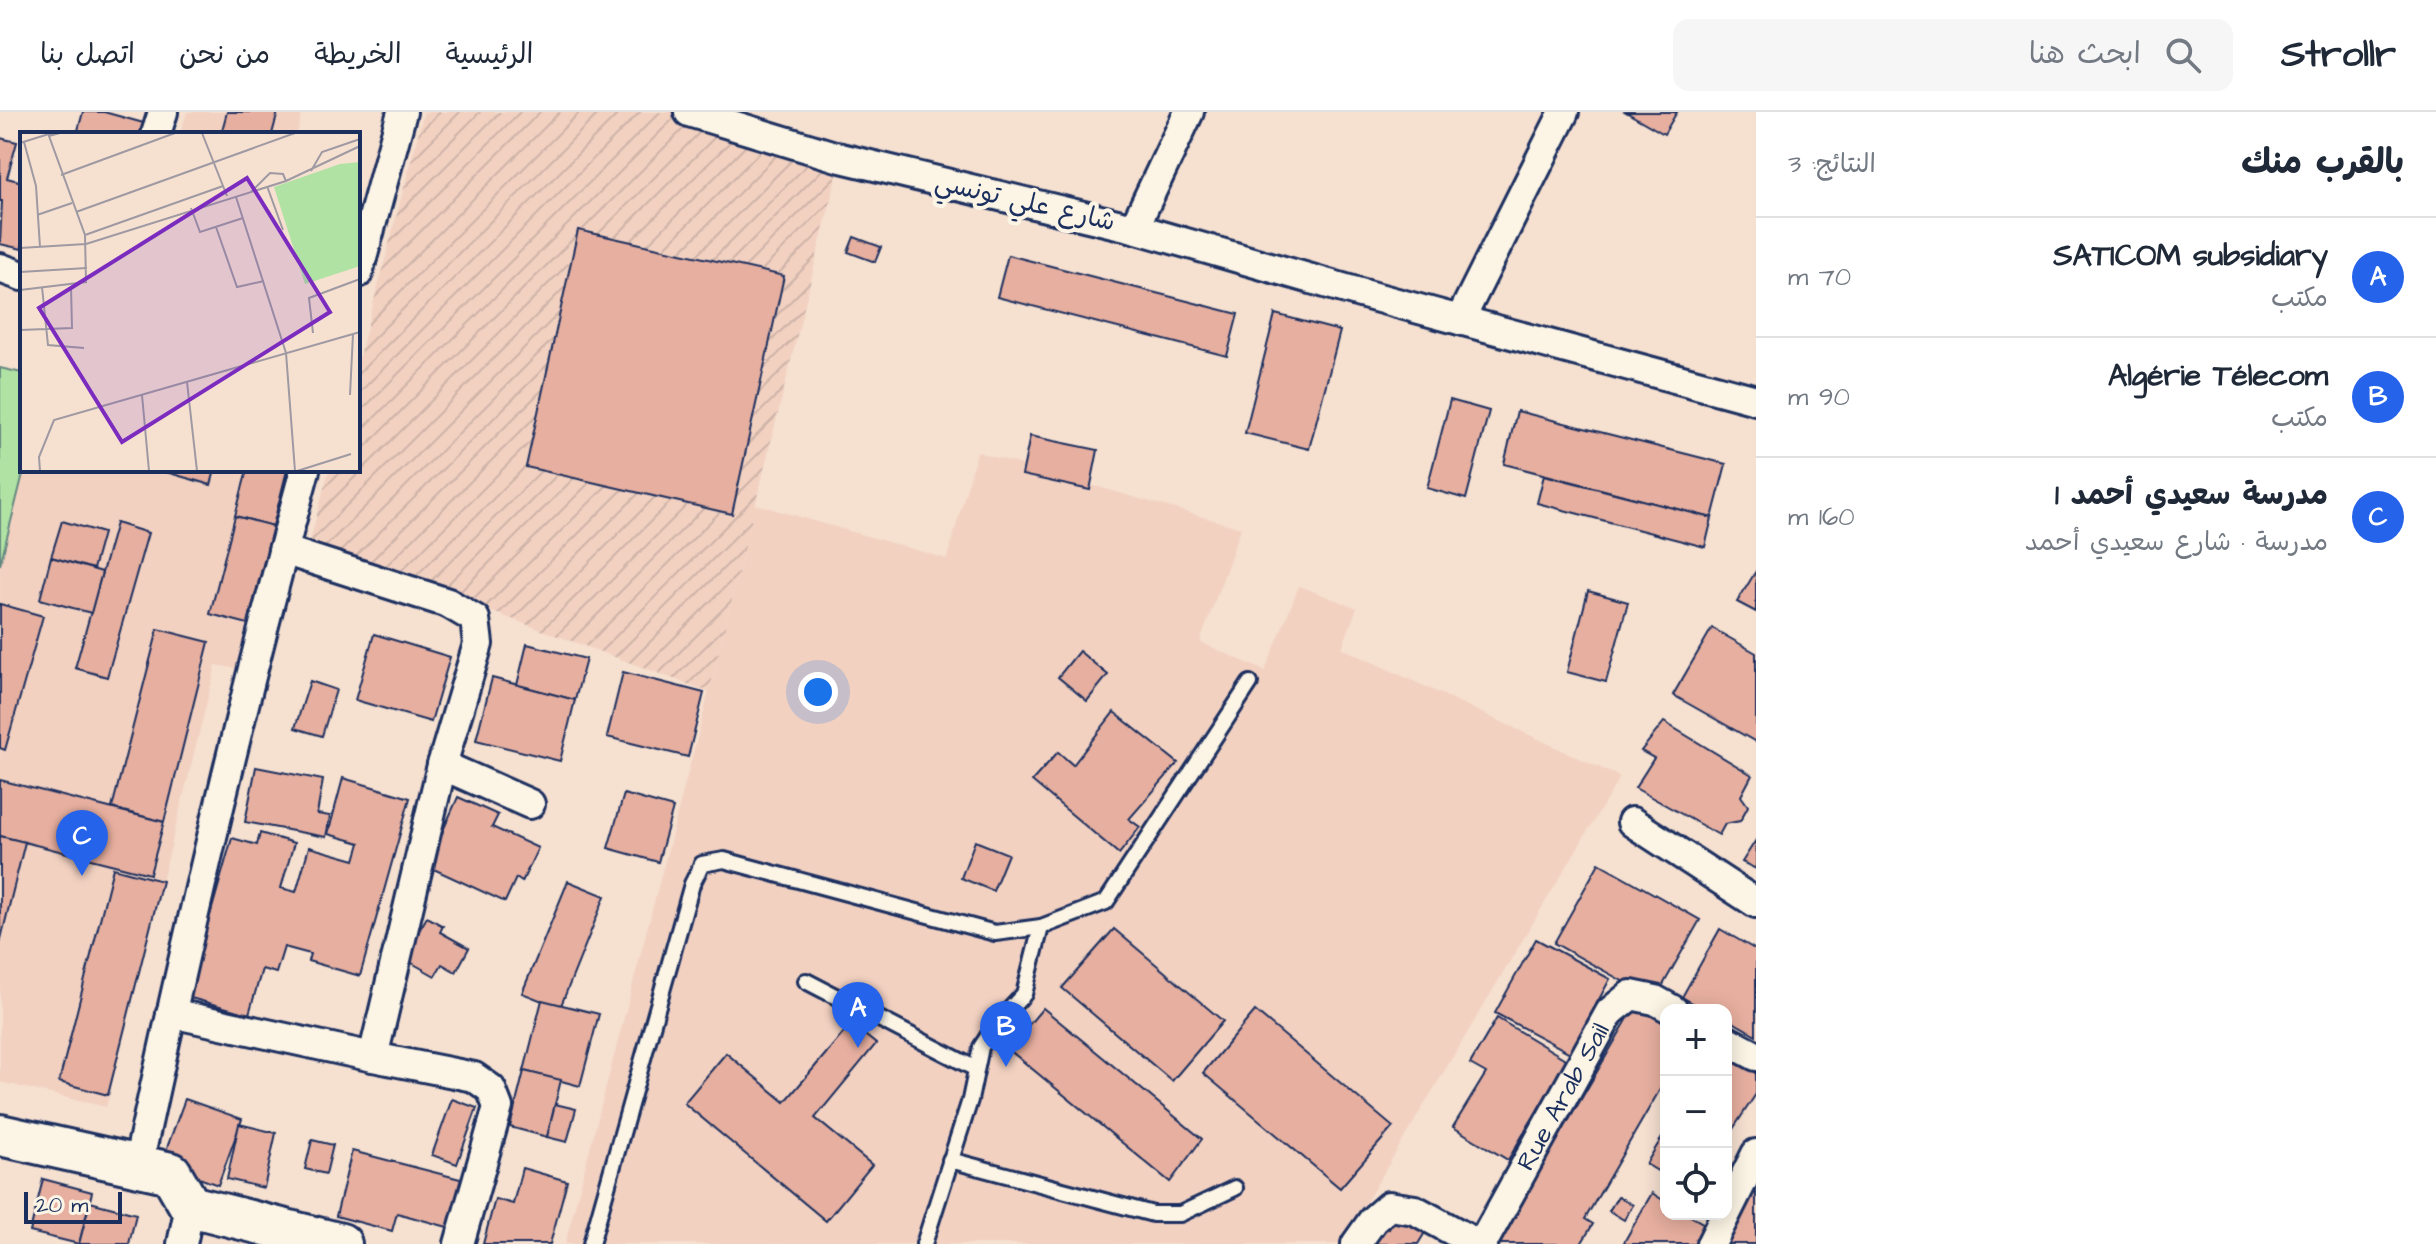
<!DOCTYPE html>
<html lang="ar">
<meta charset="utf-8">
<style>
:root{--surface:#fff;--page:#f6f6f7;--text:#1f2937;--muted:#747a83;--line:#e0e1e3;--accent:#2563eb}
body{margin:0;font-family:"Architects Daughter","Playpen Sans Arabic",sans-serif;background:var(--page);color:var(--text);direction:rtl}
.controls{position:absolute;right:24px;bottom:24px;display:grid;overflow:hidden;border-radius:16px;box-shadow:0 4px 20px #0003}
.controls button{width:72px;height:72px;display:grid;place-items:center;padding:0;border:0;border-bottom:2px solid var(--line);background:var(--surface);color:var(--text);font:40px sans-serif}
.scale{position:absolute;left:24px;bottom:20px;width:98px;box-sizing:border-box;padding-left:8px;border:4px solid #1b2f5e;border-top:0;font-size:22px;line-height:28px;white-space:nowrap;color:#1b2f5e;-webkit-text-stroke:6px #fcf5e5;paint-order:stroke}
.you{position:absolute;left:818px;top:580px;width:28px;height:28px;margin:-20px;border:6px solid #fff;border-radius:50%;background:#1a73e8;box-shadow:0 0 0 12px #1a73e833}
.badge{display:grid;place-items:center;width:52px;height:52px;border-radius:50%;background:var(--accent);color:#fff;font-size:26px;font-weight:700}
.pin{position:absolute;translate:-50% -66px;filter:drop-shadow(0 2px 4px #0008)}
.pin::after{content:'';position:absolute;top:42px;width:28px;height:24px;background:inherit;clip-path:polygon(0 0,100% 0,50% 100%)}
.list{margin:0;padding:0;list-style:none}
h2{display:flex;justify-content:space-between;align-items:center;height:104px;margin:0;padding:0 32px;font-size:34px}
h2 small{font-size:26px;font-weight:400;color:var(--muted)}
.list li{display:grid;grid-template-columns:52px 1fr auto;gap:24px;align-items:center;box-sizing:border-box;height:120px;padding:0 32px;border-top:2px solid var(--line)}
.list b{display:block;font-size:30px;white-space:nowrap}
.list p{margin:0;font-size:26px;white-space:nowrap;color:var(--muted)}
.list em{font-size:26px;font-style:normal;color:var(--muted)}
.icon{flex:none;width:44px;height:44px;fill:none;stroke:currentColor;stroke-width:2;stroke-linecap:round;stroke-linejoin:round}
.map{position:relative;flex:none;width:1756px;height:1132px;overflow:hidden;direction:ltr}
header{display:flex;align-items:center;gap:48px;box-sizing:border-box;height:112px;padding:0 40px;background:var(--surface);border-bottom:2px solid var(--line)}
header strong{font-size:38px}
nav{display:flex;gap:44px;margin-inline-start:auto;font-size:28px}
.search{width:560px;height:72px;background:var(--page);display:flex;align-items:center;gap:20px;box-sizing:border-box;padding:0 28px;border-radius:16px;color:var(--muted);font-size:30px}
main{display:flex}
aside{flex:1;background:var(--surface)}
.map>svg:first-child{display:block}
</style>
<header>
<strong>Strollr</strong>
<div class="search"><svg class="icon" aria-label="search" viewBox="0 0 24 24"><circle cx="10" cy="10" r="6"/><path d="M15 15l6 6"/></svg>ابحث هنا</div>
<nav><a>الرئيسية</a><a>الخريطة</a><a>من نحن</a><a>اتصل بنا</a></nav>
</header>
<main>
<aside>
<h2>بالقرب منك<small>النتائج: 3</small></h2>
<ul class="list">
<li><span class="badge">A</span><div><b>SATICOM subsidiary</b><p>مكتب</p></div><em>70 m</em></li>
<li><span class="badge">B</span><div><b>Algérie Télecom</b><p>مكتب</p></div><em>90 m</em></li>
<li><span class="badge">C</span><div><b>مدرسة سعيدي أحمد 1</b><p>مدرسة · شارع سعيدي أحمد</p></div><em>160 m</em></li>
</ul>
</aside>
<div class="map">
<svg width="1756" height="1132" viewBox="0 0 1756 1132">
<defs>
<pattern id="industrial-furrows" width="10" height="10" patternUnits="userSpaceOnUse" patternTransform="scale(2)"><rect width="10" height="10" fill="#f2d1c1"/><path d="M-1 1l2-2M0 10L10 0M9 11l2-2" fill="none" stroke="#cfb4a8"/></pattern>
</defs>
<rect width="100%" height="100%" fill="#f6e0d0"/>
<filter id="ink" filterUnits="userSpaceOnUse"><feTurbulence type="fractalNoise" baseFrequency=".0125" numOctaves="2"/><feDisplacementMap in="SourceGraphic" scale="16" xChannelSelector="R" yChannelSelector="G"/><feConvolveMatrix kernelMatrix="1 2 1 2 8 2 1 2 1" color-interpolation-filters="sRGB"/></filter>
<g filter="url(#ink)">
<!-- built -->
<g fill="#f2d1c1">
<polygon points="187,0 302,0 297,22 180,22"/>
<polygon points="977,340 1241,416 1200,530 1265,559 1299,474 1357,496 1342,536 1620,665 1341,1132 565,1132 709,580 755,392 947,447"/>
<polygon points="24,358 293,358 238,557 216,553 106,995 0,970 0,453"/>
</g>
<!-- industrial -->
<polygon fill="url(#industrial-furrows)" points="424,0 713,0 841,46 709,580 309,432 329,358 358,358 358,249"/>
<!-- pitch -->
<polygon fill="#afe2a3" stroke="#658880" stroke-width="2" points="0,256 22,261 22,358 24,358 0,453"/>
<!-- building -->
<g fill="#e7af9f" stroke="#1b2f5e" stroke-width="2">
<polygon points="83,0 104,0 147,12 144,22 77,22"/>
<polygon points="227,0 278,0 272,22 221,22"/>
<polygon points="1626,0 1677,0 1664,22"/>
<polygon points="0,26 17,30 7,66 22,70 22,137 0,132 2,89 0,89"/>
<polygon points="578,118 784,164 732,402 526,355"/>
<polygon points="854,125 881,135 875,150 848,140"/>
<polygon points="1008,143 1238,202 1227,244 997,185"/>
<polygon points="1275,202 1340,219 1309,337 1245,321"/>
<polygon points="1450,288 1489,299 1466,387 1427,376"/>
<polygon points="1517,299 1726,352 1712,406 1504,352"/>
<polygon points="1030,324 1098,338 1090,378 1022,363"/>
<polygon points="159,358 215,358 211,373"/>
<polygon points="247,358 287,358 273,414 235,404"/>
<polygon points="1544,363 1712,406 1705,435 1537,391"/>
<polygon points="235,404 273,414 248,512 210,502"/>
<polygon points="62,409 103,421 93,457 51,445"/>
<polygon points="116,411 148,421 107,565 75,556"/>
<polygon points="51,445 102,460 91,501 40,487"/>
<polygon points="1756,459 1756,500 1737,490"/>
<polygon points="1588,479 1628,490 1606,570 1567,560"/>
<polygon points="0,492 43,504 5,638 0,636"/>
<polygon points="1712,516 1756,541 1756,630 1673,583"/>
<polygon points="158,517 209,530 164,710 112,696"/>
<polygon points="374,522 450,545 431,610 355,588"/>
<polygon points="527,532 586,547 575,588 517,573"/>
<polygon points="1079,539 1108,563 1087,589 1058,565"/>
<polygon points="623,560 704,581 688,645 607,625"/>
<polygon points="492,566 575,588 560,649 476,628"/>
<polygon points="310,569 336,578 322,624 295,616"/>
<polygon points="1114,600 1178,651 1129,707 1140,715 1119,742 1032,669 1058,640 1073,653"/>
<polygon points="1664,610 1752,663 1741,684 1748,694 1740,709 1725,712 1719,723 1635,676 1654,646 1641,639"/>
<polygon points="256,655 323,668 317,702 330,704 326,725 245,710"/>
<polygon points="343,666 410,686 360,864 308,849 310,842 284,835 276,861 262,857 249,902 187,885 232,726 257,733 260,721 294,731 281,776 296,780 309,735 355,748 360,731 328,722"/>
<polygon points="0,668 164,710 150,762 0,724"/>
<polygon points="624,682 673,696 658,750 608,736"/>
<polygon points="458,685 498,703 492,715 538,736 522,770 516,766 505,790 427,754"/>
<polygon points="0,724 25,730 0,831"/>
<polygon points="1756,728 1756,757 1742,750"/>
<polygon points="975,729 1008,742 993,779 961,766"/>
<polygon points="1599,751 1700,808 1655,887 1554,831"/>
<polygon points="113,756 162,769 108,983 59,970"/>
<polygon points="568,769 605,784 560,896 522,881"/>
<polygon points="427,805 443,814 440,820 469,836 456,860 442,852 435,864 403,846"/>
<polygon points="1114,817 1223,909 1172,969 1062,876"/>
<polygon points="1720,817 1756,838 1756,923 1733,910 1731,913 1726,910 1726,898 1705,898 1682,885"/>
<polygon points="1536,827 1610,867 1570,941 1495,901"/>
<polygon points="542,888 599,902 580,974 524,959"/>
<polygon points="1638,889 1666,905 1666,967 1585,1107 1593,1112 1581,1132 1497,1132"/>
<polygon points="1043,896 1202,1027 1170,1070 1008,937"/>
<polygon points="1255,899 1393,1015 1340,1076 1203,961"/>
<polygon points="1497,906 1567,948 1508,1048 1453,1015 1486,961 1470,952"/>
<polygon points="851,912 876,932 815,1006 872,1053 826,1109 684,991 726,941 785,990"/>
<polygon points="1726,933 1756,953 1756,982 1731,1020 1726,1017"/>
<polygon points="524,959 561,968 547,1025 510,1015"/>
<polygon points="185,987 242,1007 218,1073 161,1052"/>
<polygon points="452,987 477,996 457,1052 432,1043"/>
<polygon points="555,992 576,997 567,1030 547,1025"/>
<polygon points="239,1012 276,1021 264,1076 227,1067"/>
<polygon points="1666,1019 1666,1064 1646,1052"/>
<polygon points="312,1028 333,1033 326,1062 305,1057"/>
<polygon points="352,1039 464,1068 451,1116 397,1101 392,1119 336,1104"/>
<polygon points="522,1056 567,1069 550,1132 483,1132 495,1087 513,1092"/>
<polygon points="43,1067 92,1080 79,1132 30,1120"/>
<polygon points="1756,1077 1756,1132 1727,1132"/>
<polygon points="1652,1081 1666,1090 1666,1102 1687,1102 1713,1117 1705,1132 1623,1132"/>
<polygon points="1618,1084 1633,1093 1624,1108 1609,1099"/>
<polygon points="90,1090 136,1102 129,1132 79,1132"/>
<polygon points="1398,1100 1427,1117 1418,1132 1364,1132 1377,1110 1389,1117"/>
</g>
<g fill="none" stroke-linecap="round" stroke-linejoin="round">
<defs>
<g id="lane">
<polyline points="806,869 976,957"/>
<polyline points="950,1048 1153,1102 1180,1102 1235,1076"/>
<polyline points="591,1132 692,772 702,752 724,748 995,821 1041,815 1106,790 1250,571"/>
<polyline points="924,1132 970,988 981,935 996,912 1024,882 1041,815"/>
</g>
<g id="street">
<polyline points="689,0 841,46 1134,116 1360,181 1756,288"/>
<polyline points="156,22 163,0"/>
<polyline points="1134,116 1189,0"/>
<polyline points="0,156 22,164"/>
<polyline points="358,161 402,0"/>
<polyline points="1460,208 1564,0"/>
<polyline points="283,438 448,491 475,507 478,532 442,653 373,945"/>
<polyline points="442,653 530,692"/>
<polyline points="1632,710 1756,791"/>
<polyline points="171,901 373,945 474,965 491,977 498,995 459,1132"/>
<polyline points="1726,928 1756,944"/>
<path d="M138,1053C188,821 242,588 305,358"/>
<polyline points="182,1132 190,1094"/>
<polyline points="1356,1132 1373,1108 1389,1094 1415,1098 1477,1132"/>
<path id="s1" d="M1482,1132L1610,900L1631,883L1655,888L1673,898"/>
<polyline points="1711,1132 1756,1042"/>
</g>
<polyline id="secondary" points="0,1023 171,1061 190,1094 341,1132"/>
</defs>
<!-- lane casing -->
<use href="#lane" stroke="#1b2f5e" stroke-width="20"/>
<!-- street casing -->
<use href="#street" stroke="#1b2f5e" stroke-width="34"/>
<!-- secondary casing -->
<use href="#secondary" stroke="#1b2f5e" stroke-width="46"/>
<!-- lane -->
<use href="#lane" stroke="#fcf5e5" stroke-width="14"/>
<!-- street -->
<use href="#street" stroke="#fcf5e5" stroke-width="28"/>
<!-- secondary -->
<use href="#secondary" stroke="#fcf5e5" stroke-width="40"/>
</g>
</g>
<g text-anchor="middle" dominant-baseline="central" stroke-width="8" stroke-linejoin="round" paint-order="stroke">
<!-- street labels -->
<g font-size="26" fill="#1b2f5e" stroke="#fcf5e5">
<text transform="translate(1025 90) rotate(13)">شارع علي تونسي</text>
<text stroke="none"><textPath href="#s1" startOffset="168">Rue Arab Sail</textPath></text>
</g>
</g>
<!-- overview -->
<g transform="translate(20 20)">
<rect width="340" height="340" fill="#f6e0d0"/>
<path d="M340,30V134L285,152L254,55L320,32Z" fill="#afe2a3"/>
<path fill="none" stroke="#9e99a2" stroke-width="2" d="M182,1L207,64M4,10L16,54L20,115M0,11L32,1M291,39L302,20L340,7M41,43L155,1M247,54L263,98M231,60L250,41L263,42L266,49M216,65L266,221L275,339M171,76L180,100L223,86M56,80L275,1M17,83L52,71M196,95L217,155L244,149M65,103L203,54M0,116L66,112L266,49L340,14M0,140L67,136M22,155L28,213L64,216M0,158L66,150L65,103L29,4L40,1M0,198L52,196L51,155M293,201L289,166L340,147M167,250L177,339M122,263L129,339M330,263L333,202M20,339L19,325L34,288L340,200M277,339L331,322"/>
<path fill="#7b2cbf" fill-opacity="0.15" stroke="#7b2cbf" stroke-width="4" d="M227,46L310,180L102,310L19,176Z"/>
<rect width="340" height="340" fill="none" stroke="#1b2f5e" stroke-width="4"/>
</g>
</svg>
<div class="controls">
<button>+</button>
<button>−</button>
<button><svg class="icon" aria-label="locate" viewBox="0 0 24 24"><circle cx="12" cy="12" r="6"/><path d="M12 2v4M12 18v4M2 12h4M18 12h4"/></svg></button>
</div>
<div class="scale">20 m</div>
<div class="you"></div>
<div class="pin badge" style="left:858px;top:936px">A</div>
<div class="pin badge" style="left:1006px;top:955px">B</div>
<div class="pin badge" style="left:82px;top:764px">C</div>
</div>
</main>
